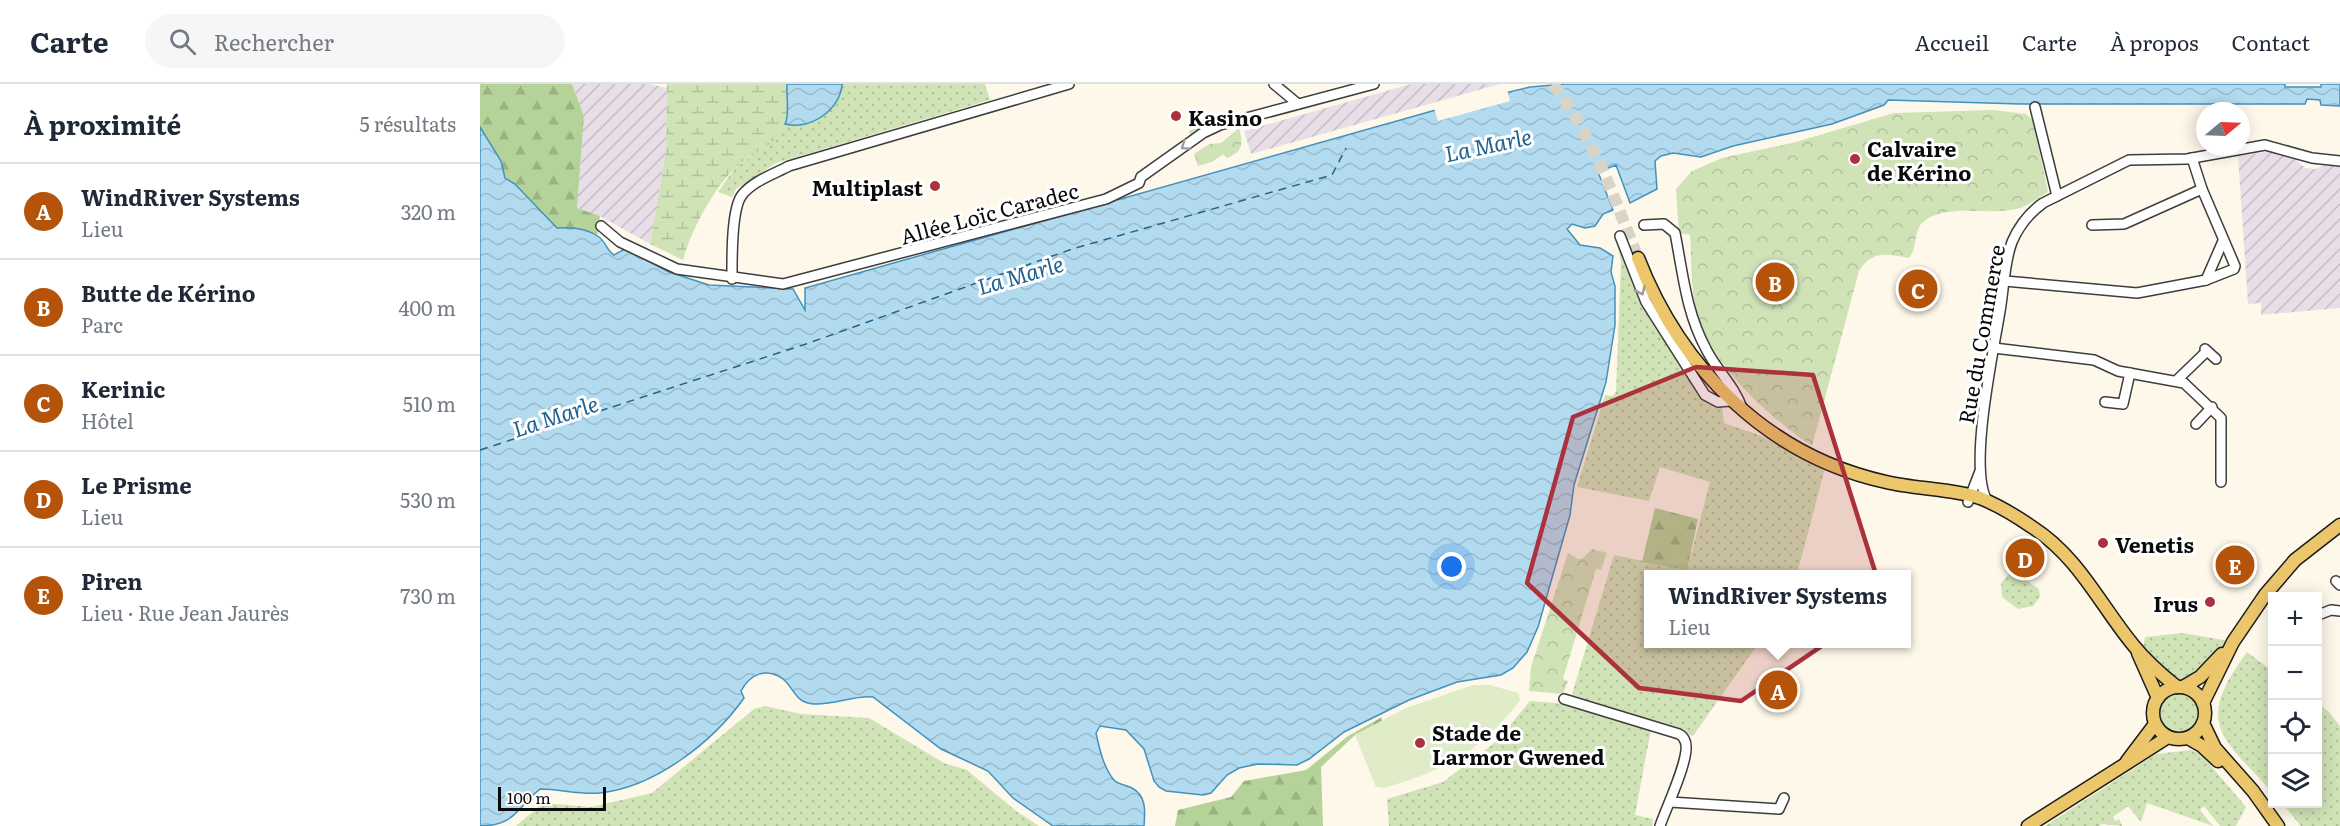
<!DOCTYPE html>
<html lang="fr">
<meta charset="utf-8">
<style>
:root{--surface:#fff;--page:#f6f6f7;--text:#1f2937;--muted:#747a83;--line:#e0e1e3;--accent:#b45309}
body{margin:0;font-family:Literata,serif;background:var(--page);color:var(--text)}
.controls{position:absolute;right:18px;bottom:18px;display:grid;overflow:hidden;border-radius:0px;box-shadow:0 3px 15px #0003}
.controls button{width:54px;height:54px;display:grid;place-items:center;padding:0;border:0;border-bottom:2px solid var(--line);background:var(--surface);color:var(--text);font:30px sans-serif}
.compass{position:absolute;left:1716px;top:18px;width:54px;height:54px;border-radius:50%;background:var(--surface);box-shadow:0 3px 15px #0003;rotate:71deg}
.scale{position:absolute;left:18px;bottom:15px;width:108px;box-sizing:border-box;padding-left:6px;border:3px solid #0a0a0a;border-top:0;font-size:16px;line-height:21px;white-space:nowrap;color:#0a0a0a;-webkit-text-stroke:4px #fff;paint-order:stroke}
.you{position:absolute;left:972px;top:483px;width:21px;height:21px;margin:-15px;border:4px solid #fff;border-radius:50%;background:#1a73e8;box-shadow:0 0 0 9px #1a73e833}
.badge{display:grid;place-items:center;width:39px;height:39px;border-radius:50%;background:var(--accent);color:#fff;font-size:20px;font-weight:700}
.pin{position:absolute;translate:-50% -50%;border:3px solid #fff;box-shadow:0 2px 6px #0006}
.popup{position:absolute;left:1164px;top:486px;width:267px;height:78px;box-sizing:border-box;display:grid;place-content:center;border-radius:0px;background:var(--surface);filter:drop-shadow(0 2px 4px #0005);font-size:20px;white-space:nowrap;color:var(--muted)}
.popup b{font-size:22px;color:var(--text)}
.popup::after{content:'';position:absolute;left:50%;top:100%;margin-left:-12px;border:12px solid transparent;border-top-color:var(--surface)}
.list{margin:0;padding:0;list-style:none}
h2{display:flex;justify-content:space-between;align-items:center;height:78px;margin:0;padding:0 24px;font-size:26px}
h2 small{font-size:20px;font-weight:400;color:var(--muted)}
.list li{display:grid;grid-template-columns:39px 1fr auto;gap:18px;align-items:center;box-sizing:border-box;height:96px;padding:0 24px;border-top:2px solid var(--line)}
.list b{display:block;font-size:22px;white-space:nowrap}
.list p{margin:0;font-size:20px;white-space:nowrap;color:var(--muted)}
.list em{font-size:20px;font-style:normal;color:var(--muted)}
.icon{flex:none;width:33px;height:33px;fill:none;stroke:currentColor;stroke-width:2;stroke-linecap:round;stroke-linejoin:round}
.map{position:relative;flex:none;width:1860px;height:742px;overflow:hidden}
header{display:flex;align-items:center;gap:36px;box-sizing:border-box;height:84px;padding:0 30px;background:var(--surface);border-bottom:2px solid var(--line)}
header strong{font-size:28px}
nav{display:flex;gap:33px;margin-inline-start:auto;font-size:21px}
.search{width:420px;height:54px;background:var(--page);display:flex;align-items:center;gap:15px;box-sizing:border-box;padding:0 21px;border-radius:33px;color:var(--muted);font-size:22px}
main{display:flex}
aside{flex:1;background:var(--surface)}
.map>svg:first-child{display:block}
</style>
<header>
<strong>Carte</strong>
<div class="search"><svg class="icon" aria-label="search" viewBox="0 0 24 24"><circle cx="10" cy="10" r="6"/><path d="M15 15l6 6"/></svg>Rechercher</div>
<nav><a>Accueil</a><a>Carte</a><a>À propos</a><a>Contact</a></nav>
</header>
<main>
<aside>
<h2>À proximité<small>5 résultats</small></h2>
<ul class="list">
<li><span class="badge">A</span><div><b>WindRiver Systems</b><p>Lieu</p></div><em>320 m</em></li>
<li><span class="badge">B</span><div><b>Butte de Kérino</b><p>Parc</p></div><em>400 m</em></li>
<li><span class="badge">C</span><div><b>Kerinic</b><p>Hôtel</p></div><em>510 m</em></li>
<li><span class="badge">D</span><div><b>Le Prisme</b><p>Lieu</p></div><em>530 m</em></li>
<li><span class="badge">E</span><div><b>Piren</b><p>Lieu · Rue Jean Jaurès</p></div><em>730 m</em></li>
</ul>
</aside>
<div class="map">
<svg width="1860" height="742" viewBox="0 0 1860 742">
<defs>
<pattern id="industrial-furrows" width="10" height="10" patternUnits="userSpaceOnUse" patternTransform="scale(1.5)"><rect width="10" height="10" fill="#e7dee8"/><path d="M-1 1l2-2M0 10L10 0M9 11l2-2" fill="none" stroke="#c5bdc6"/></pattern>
<pattern id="grass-dots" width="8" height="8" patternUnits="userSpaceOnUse" patternTransform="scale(1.5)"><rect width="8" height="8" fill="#d0e3b7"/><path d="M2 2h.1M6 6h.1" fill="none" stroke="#b1c19c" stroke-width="1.8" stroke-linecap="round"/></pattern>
<pattern id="forest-firs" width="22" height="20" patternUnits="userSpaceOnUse" patternTransform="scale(1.5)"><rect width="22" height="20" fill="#b5d298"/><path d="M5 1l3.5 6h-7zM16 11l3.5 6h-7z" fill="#9ab382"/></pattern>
<pattern id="wetland-marsh" width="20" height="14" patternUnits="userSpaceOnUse" patternTransform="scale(1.5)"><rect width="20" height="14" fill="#d0e3b7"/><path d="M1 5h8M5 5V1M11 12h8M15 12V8" fill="none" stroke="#b1c19c"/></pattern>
<pattern id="park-crowns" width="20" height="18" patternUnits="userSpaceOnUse" patternTransform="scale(1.5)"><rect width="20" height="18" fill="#d0e3b7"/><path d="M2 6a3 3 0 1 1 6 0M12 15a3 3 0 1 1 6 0" fill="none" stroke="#b1c19c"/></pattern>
<pattern id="water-waves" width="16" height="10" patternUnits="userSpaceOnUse" patternTransform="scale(1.5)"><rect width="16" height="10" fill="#b3dbef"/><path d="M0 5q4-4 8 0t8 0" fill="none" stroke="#9bc"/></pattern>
</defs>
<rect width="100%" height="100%" fill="#fdf8e9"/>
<!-- industrial -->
<g fill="url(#industrial-furrows)">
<polygon points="92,0 169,0 187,4 186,68 170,160 120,132 97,124 104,32"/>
<polygon points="931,0 1020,0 771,70 764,47"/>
<polygon points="1791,67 1815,75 1825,84 1836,85 1843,81 1860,83 1860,224 1781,231 1781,219 1768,220 1758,72"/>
</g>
<!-- grass -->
<g fill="url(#grass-dots)">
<path d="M362,0H505L510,16L296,79L256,105L252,113L238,108L255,84L297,53L305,40C330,47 361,26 362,0Z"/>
<polygon points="751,26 754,34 711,54 709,47 736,31"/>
<polygon points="1140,160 1152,200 1223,316 1236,322 1242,321 1244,339 1279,351 1345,384 1317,490 1169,490 1169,560 1278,560 1213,652 1175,640 1171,645 1155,731 1173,735 1172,742 909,742 907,715 963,698 1017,657 1050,617 1089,620 1134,471 1207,486 1230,398 1180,383 1169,417 1097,403 1125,311 1133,312 1136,307 1141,178 1138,163"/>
<polygon points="1530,489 1536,489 1559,505 1560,513 1553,522 1538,525 1522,513 1521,499"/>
<path d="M1703,549L1749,557L1709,593L1699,597C1686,591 1672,575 1663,563L1665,553Z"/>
<path d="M1767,568L1792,587V708C1741,652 1714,640 1767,568Z"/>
<circle cx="1699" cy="629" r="19"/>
<polygon points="1838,619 1849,628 1860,642 1860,742 1821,742 1803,720 1838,720"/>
<polygon points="285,622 321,630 389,634 464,679 487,686 536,727 559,742 36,742 63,719 111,723 172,709 274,625"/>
<polygon points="1711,666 1721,670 1766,723 1756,742 1740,742 1724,722 1720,726 1733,742 1667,719 1661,738 1648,722 1633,733 1635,737 1639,735 1642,742 1622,740 1619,742 1565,742 1676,670"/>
</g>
<!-- forest -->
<g fill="url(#forest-firs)">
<polygon points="0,0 92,0 104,32 97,124 120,132 117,153 75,144 25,92 0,45"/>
<polygon points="1175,424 1218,435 1207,486 1162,478"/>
<polygon points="902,633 902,637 875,651 841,683 843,742 695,742 698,726 751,713 764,697 826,686 868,652"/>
</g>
<!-- wetland -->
<path fill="url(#wetland-marsh)" d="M187,0H307C307,9 309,29 307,36C301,61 270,68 254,85C231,109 212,145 203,176L170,160L186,68Z"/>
<!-- park -->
<g fill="url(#park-crowns)">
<path d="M1513,26L1546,30L1553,36L1568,108C1559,113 1549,121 1540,124C1511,133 1470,118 1444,137C1433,146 1438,164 1429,174C1407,170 1392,166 1379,187L1332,362C1289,333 1231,281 1217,229C1210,204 1212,176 1210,151L1199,149L1196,105L1212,87L1242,74L1316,58L1414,29Z"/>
<path d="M759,44C763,59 764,67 747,74L743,70L732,78L718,82L714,70L729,60L741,59Z"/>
<polygon points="1112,465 1127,469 1121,486 1116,485 1083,595 1088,597 1083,610 1049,607 1051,583 1088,469 1098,475 1103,474"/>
</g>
<!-- pitch -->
<path fill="#e0ebc8" d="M993,601H1010L1038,609L1040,616C1003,666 963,687 904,704L896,703L875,651L926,624Z"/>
<!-- water -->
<g fill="url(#water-waves)" stroke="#4192be" stroke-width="1.5">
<path d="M307,0H362C361,25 330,47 305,40C310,31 306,11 307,0Z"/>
<path d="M1085,0H1805V3H1841V0H1860V22L1841,21L1840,16L1827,15L1825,20H1540L1408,16L1404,21L1352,40L1253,62L1221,73L1193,69L1181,72L1175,77L1177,105L1150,119L1136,81L1118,88L1133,126L1123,130L1115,142L1105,144L1092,140L1087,145L1100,161L1120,164L1133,172L1131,188L1135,202V241L1126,298L1094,401L1090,431L1058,543L1047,568L1033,584L1021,591L977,598L929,616L864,648L829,675L817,681L778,680L759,684L747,691L731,709L723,711L686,707L679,703L674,697L664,665L646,646L620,642L616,649C619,663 624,686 635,697C640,701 647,701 652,704C667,712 665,728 664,742H573L533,714L508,687L461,665L393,613C375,611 354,621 334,620C315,619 315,605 303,595C286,583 270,590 261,607L264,614C233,658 175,703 120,709C100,711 80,705 60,705C37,724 35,742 0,742V43L21,77L25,94L35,100L77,144C91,143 107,144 119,153C126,158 126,166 134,171L145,165L189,188L229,201L313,205L325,226V204L970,22L1050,3Z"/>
</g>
<!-- pier -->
<polygon fill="#fdf8e9" points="1027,5 1030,17 958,37 954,24"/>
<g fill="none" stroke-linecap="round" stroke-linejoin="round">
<!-- ferry -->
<polyline stroke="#21638e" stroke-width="1.5" stroke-dasharray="8 6" stroke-linecap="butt" points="0,366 326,260 592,165 852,91 866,64"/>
<!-- major-tunnel -->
<path stroke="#d9d4c8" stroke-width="12" stroke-dasharray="12 6" stroke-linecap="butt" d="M1073,0C1113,53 1134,113 1158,174"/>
<defs>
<g id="minor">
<polyline points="794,0 818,20"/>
<polyline points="1555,23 1577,112"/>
<path d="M1164,141L1184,140L1195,149C1203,190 1206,228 1226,265C1237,287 1254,301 1262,324"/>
<polyline points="1612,141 1644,140 1722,105"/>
<polyline points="121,142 140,158 197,185 303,200 626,115 659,99 661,93 723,49 740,41 894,0"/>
<polyline points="1140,152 1166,218 1225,311 1238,318 1250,317"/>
<path d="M252,195C252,177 251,125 262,111C273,97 294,90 309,82L589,0"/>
<polyline points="1726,196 1743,157"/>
<polyline points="1525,197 1657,209 1726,196 1754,185 1755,182 1722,105 1712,74"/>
<polyline points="1514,264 1614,276 1638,287 1704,299 1741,334 1741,398"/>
<polyline points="1725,265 1736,275"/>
<polyline points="1696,297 1727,267"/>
<polyline points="1625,318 1643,320 1650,289"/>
<polyline points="1716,340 1732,323"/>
<polyline points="1488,418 1500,387"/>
<path d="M1508,418C1487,387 1514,266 1520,227C1524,205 1524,179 1532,158C1539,142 1549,129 1563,119L1649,76L1707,75L1785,61L1832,74L1860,77"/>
<polyline points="1856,497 1860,501"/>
<polyline points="1838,531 1851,526 1860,527"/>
<path d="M1084,615L1199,650C1201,651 1204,654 1205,657C1212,671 1185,726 1180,742"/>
<polyline points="1190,718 1299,725 1304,714"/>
</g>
<g id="major">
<path d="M1158,174C1201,285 1288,372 1406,398C1434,405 1475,405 1500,414C1518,421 1536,432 1552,443C1599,473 1620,521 1654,562C1666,577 1682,591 1697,603"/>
<polyline points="1658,569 1678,614"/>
<circle cx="1699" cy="629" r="26"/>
<polyline points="1703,603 1720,593 1742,570"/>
<polyline points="1723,619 1753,558 1785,511 1815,476 1860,441"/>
<polyline points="1723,639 1735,664 1773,707 1798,742"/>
<polyline points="1708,654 1722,662 1738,677"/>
<polyline points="1647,677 1675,640"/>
<polyline points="1548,742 1688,653"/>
</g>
</defs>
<!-- minor casing -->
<use href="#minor" stroke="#3d3d3d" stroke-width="12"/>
<!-- major casing -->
<use href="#major" stroke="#1b1b1b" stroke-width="15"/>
<!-- minor -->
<use href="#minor" stroke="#fff" stroke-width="9"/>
<!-- major -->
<use href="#major" stroke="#ebc66b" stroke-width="12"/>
</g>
<!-- one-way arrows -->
<defs><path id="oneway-chevron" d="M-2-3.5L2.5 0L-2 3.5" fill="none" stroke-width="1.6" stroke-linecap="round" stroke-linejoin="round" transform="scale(1.5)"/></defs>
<g stroke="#9d9d9d">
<use href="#oneway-chevron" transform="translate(705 62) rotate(145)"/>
<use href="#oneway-chevron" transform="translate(1161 207) rotate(66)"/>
</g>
<!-- marked area -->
<path fill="#ab313c" fill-opacity="0.2" stroke="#ab313c" stroke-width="4.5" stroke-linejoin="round" d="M1216,283L1333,291L1405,519L1261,617L1159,604L1047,499L1093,333Z"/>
<!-- markers -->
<g fill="#ab313c" stroke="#fff" stroke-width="2">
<circle cx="696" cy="32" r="6"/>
<circle cx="1375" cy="75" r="6"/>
<circle cx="455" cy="102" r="6"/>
<circle cx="1623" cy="459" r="6"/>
<circle cx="1730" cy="518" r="6"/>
<circle cx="940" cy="659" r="6"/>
</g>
<g text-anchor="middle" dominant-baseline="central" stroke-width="6" stroke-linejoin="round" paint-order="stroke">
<!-- poi labels -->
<g font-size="21" font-weight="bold" fill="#0a0a0a" stroke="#fff" text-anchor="start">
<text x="708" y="32">Kasino</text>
<text x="1387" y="63">Calvaire<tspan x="1387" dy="24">de Kérino</tspan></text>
<text x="443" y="102" text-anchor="end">Multiplast</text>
<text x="1635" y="459">Venetis</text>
<text x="1718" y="518" text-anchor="end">Irus</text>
<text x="952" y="647">Stade de<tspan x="952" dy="24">Larmor Gwened</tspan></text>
</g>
<!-- street labels -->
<g font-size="21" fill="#0a0a0a" stroke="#fff">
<text transform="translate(509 128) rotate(-15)">Allée Loïc Caradec</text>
<text transform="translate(1500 250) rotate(-80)">Rue du Commerce</text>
</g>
<!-- water labels -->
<g font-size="22" font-style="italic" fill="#21638e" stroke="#fff">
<text transform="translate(1008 60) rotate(-12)">La Marle</text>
<text transform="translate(540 190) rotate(-16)">La Marle</text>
<text transform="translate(75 331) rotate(-18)">La Marle</text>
</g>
</g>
</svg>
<div class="controls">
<button>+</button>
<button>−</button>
<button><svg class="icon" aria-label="locate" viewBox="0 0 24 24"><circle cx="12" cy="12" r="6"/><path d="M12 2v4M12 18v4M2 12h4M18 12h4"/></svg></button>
<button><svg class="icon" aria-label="layers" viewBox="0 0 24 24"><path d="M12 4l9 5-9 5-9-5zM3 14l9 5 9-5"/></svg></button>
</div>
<svg class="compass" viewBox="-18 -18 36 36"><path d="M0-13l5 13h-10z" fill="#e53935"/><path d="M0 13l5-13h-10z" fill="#747a83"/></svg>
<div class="scale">100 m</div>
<div class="you"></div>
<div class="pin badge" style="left:1298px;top:606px">A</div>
<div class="popup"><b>WindRiver Systems</b>Lieu</div>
<div class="pin badge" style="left:1295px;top:198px">B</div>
<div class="pin badge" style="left:1438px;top:205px">C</div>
<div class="pin badge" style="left:1545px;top:474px">D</div>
<div class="pin badge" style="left:1755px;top:481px">E</div>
</div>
</main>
